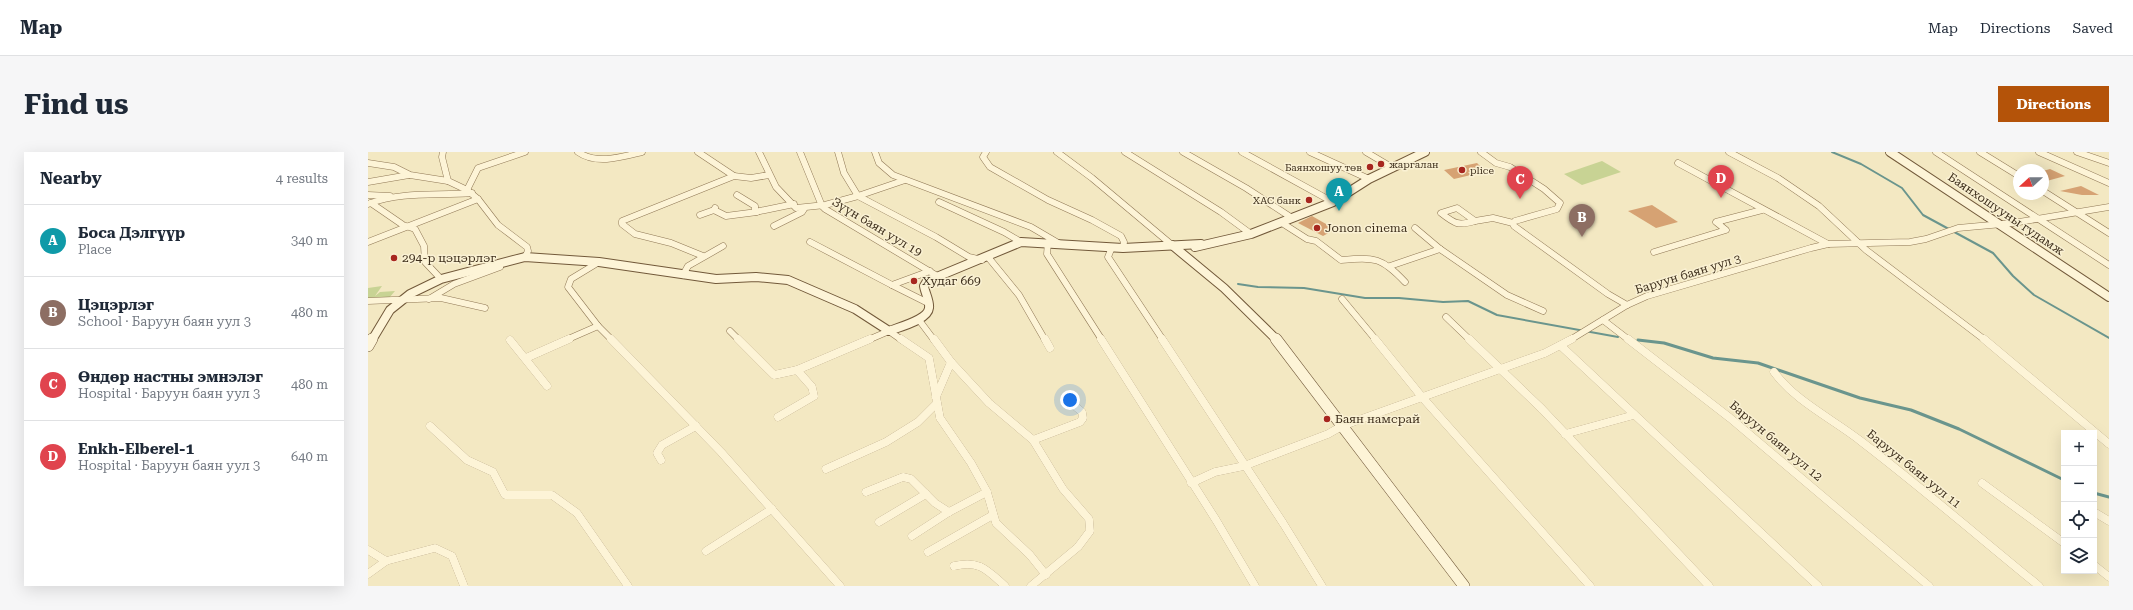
<!DOCTYPE html>
<meta charset="utf-8">
<style>
:root{--surface:#fff;--page:#f6f6f7;--text:#1f2937;--muted:#747a83;--line:#e0e1e3;--accent:#b45309}
body{margin:0;font-family:"Roboto Serif",serif;background:var(--page);color:var(--text)}
.controls{position:absolute;right:12px;bottom:12px;display:grid;overflow:hidden;border-radius:0px;box-shadow:0 4px 16px #0002}
.controls button{width:36px;height:36px;display:grid;place-items:center;padding:0;border:0;border-bottom:1px solid var(--line);background:var(--surface);color:var(--text);font:20px sans-serif}
.compass{position:absolute;left:1645px;top:12px;width:36px;height:36px;border-radius:50%;background:var(--surface);box-shadow:0 4px 16px #0002;rotate:249deg}
.you{position:absolute;left:702px;top:248px;width:14px;height:14px;margin:-10px;border:3px solid #fff;border-radius:50%;background:#1a73e8;box-shadow:0 0 0 6px #1a73e833}
.badge{display:grid;place-items:center;width:26px;height:26px;border-radius:50%;background:var(--accent);color:#fff;font-size:13px;font-weight:700}
.pin{position:absolute;translate:-50% -33px;filter:drop-shadow(0 1px 2px #0008)}
.pin::after{content:'';position:absolute;top:21px;width:14px;height:12px;background:inherit;clip-path:polygon(0 0,100% 0,50% 100%)}
.list{margin:0;padding:0;list-style:none}
h2{display:flex;justify-content:space-between;align-items:center;height:52px;margin:0;padding:0 16px;font-size:17px}
h2 small{font-size:13px;font-weight:400;color:var(--muted)}
.list li{display:grid;grid-template-columns:26px 1fr auto;gap:12px;align-items:center;box-sizing:border-box;height:72px;padding:0 16px;border-top:1px solid var(--line)}
.list b{display:block;font-size:15px;white-space:nowrap}
.list p{margin:0;font-size:13px;white-space:nowrap;color:var(--muted)}
.list em{font-size:13px;font-style:normal;color:var(--muted)}
.icon{flex:none;width:22px;height:22px;fill:none;stroke:currentColor;stroke-width:2;stroke-linecap:round;stroke-linejoin:round}
.map{position:relative;flex:none;width:1741px;height:434px;overflow:hidden;border-radius:0px}
header{display:flex;align-items:center;gap:24px;box-sizing:border-box;height:56px;padding:0 20px;background:var(--surface);border-bottom:1px solid var(--line)}
header strong{font-size:19px}
nav{display:flex;gap:22px;margin-inline-start:auto;font-size:14px}
.intro{display:flex;align-items:center;justify-content:space-between;box-sizing:border-box;height:96px;padding:0 24px}
h1{margin:0;font-size:28px}
.button{padding:10px 18px;border-radius:0px;background:var(--accent);color:#fff;font-size:14px;font-weight:700}
main{display:flex;gap:24px;padding:0 24px}
aside{flex:1;background:var(--surface);border-radius:0px;box-shadow:0 4px 16px #0002}
.map>svg:first-child{display:block}
</style>
<header>
<strong>Map</strong>
<nav><a>Map</a><a>Directions</a><a>Saved</a></nav>
</header>
<div class="intro"><h1>Find us</h1><a class="button">Directions</a></div>
<main>
<aside>
<h2>Nearby<small>4 results</small></h2>
<ul class="list">
<li><span class="badge" style="background:#0f9aa8">A</span><div><b>Боса Дэлгүүр</b><p>Place</p></div><em>340 m</em></li>
<li><span class="badge" style="background:#8d6e63">B</span><div><b>Цэцэрлэг</b><p>School · Баруун баян уул 3</p></div><em>480 m</em></li>
<li><span class="badge" style="background:#e0444e">C</span><div><b>Өндөр настны эмнэлэг</b><p>Hospital · Баруун баян уул 3</p></div><em>480 m</em></li>
<li><span class="badge" style="background:#e0444e">D</span><div><b>Enkh-Elberel-1</b><p>Hospital · Баруун баян уул 3</p></div><em>640 m</em></li>
</ul>
</aside>
<div class="map">
<svg width="1741" height="434" viewBox="0 0 1741 434">
<rect width="100%" height="100%" fill="#f3e8c2"/>
<!-- green -->
<g fill="#c8d394">
<polygon points="1234,9 1253,20 1214,33 1196,22"/>
<polygon points="14,134 7,144 12,140 27,139 21,146 0,147 0,136"/>
</g>
<g fill="none" stroke-linecap="round" stroke-linejoin="round">
<!-- stream-far1 -->
<g stroke="#6a958d" stroke-width="2">
<polyline points="1464,0 1493,12 1534,36 1555,63 1625,101 1645,124 1666,143 1741,186"/>
<polyline points="870,132 890,135 936,136 997,146 1031,146 1075,150 1100,149 1129,163 1250,185"/>
</g>
<!-- stream -->
<g stroke="#6a958d" stroke-width="3">
<polyline points="1270,188 1296,191 1345,206 1390,211 1492,246 1543,258 1591,277 1696,328"/>
<polyline points="1726,341 1741,345"/>
</g>
</g>
<!-- building -->
<g fill="#d6a273">
<polygon points="1109,11 1115,17 1100,20 1103,23 1086,27 1076,18"/>
<polygon points="1682,17 1697,24 1675,30 1675,19"/>
<polygon points="1713,34 1731,43 1714,43 1692,39"/>
<polygon points="1284,53 1310,70 1288,76 1260,59"/>
<polygon points="944,64 958,72 964,79 955,84 930,71"/>
</g>
<g fill="none" stroke-linecap="round" stroke-linejoin="round">
<defs>
<g id="street-far1">
<polyline points="75,0 74,5 80,29"/>
<path d="M210,0C228,13 254,5 274,0"/>
<polyline points="330,0 366,24"/>
<polyline points="391,0 408,35 428,56 457,53 490,44"/>
<polyline points="432,0 454,54 457,57 571,125"/>
<polyline points="470,0 476,21 490,44 568,85 601,105 614,108"/>
<polyline points="507,0 511,11 525,23 663,75 692,92"/>
<polyline points="618,0 615,5 622,15 680,48 724,68 753,84 756,90 755,96"/>
<polyline points="689,0 724,26 804,93"/>
<polyline points="757,0 853,60 883,82"/>
<polyline points="815,0 878,36 924,66"/>
<polyline points="874,0 965,50"/>
<polyline points="942,0 1001,27"/>
<polyline points="998,0 1025,16"/>
<polyline points="1113,0 1128,11 1142,15 1176,37 1192,51 1189,57 1147,69 1145,71 1146,74 1240,142 1259,153"/>
<polyline points="1361,0 1410,26 1451,54 1498,98 1617,188"/>
<polyline points="1568,0 1741,113"/>
<polyline points="1612,0 1651,24"/>
<polyline points="1671,0 1741,31"/>
<polyline points="1709,0 1741,11"/>
<polyline points="0,11 26,15 42,23 80,29 99,38 110,47 130,73 159,95 160,99 157,105"/>
<polyline points="1310,11 1460,92"/>
<polyline points="0,30 41,23"/>
<polyline points="99,38 110,16 157,0"/>
<polyline points="1675,39 1741,81"/>
<polyline points="0,43 22,44"/>
<polyline points="369,43 387,54 387,60 426,52"/>
<polyline points="490,44 537,28"/>
<polyline points="571,50 636,80 653,90"/>
<polyline points="3,51 35,73 47,77 56,94 57,110 73,127"/>
<path d="M0,52C34,39 69,44 104,41"/>
<polyline points="347,56 346,58 358,64 389,60"/>
<path d="M1089,56L1107,69C1090,74 1087,72 1073,61Z"/>
<polyline points="332,63 346,58"/>
<polyline points="1107,69 1125,66 1145,71"/>
<path d="M914,71L939,87L948,89L973,108C1007,105 1013,105 1037,130"/>
<polyline points="406,74 434,60 436,57"/>
<polyline points="1047,76 1072,97 1139,143 1175,159"/>
<polyline points="0,90 110,47"/>
<polyline points="442,90 524,133 562,119"/>
<polyline points="680,90 679,102 734,188"/>
<polyline points="744,95 740,105 795,188"/>
<polyline points="1286,100 1358,78 1348,70 1394,58"/>
<polyline points="335,104 303,91 267,82 254,72 254,69 366,24 383,26 401,23"/>
<polyline points="620,105 651,143 677,188"/>
<polyline points="231,110 203,127 200,135 230,174 244,188"/>
<polyline points="1022,114 1072,97"/>
<polyline points="315,123 320,114 355,94"/>
<polyline points="524,133 560,151"/>
<polyline points="61,147 86,132 132,115"/>
<polyline points="974,147 1008,188"/>
<polyline points="0,149 73,146 117,156"/>
<polyline points="1078,165 1102,188"/>
<polyline points="551,168 566,188"/>
<polyline points="1235,168 1261,188"/>
<polyline points="362,179 371,188"/>
<polyline points="198,188 230,174"/>
<polyline points="500,188 521,179 534,188"/>
<polyline points="1202,188 1259,153 1279,144 1443,96 1460,92 1542,90 1558,87 1590,76 1645,71 1741,55"/>
</g>
<g id="street">
<polyline points="243,187 353,300 472,434"/>
<polyline points="370,187 406,223 429,218 502,187"/>
<polyline points="533,187 561,206 572,266 603,311 619,340 628,371 662,403 678,423"/>
<polyline points="566,187 583,210 621,251 665,288 695,337 721,367 722,379 710,395 663,434"/>
<polyline points="677,187 682,196"/>
<polyline points="733,187 848,368 887,434"/>
<polyline points="794,187 915,371 954,434"/>
<polyline points="1007,187 1054,245 1222,434"/>
<polyline points="1101,187 1174,257 1341,434"/>
<polyline points="1260,187 1362,266 1561,434"/>
<polyline points="1616,187 1741,292"/>
<polyline points="142,188 179,234"/>
<polyline points="1193,194 1450,434"/>
<polyline points="158,206 201,187"/>
<path d="M1406,220C1428,250 1465,267 1494,290C1554,336 1612,386 1671,434"/>
<polyline points="568,245 583,210"/>
<polyline points="410,265 446,244 444,235 429,218"/>
<polyline points="62,274 99,308 125,320 137,343 184,343 209,361 260,434"/>
<polyline points="1197,282 1266,263"/>
<polyline points="665,288 712,270 715,266 714,260 708,255"/>
<polyline points="293,308 289,301 294,293 328,274"/>
<polyline points="458,317 518,290 550,270 569,251"/>
<polyline points="823,331 847,320 876,314 960,282 974,274 1177,201 1204,187"/>
<polyline points="1614,331 1696,391"/>
<polyline points="498,340 535,325 543,327 567,351 581,360"/>
<polyline points="1726,360 1741,369"/>
<polyline points="511,370 558,342"/>
<polyline points="544,384 581,360 619,340"/>
<polyline points="0,398 18,409 67,396 84,404 96,434"/>
<polyline points="338,399 404,357"/>
<polyline points="560,400 625,363"/>
<polyline points="1726,413 1741,425"/>
<path d="M586,414C612,408 619,418 637,434"/>
<polyline points="0,422 18,409"/>
</g>
<g id="secondary-far1">
<polyline points="1522,0 1741,145"/>
<polyline points="804,93 856,136 909,188"/>
<polyline points="827,95 883,82 965,50 1001,27 1057,0"/>
<path d="M4,188L22,158L42,142L73,127L157,105L231,110L348,127L388,125L420,128L487,157L521,179C531,175 560,168 561,156C562,149 557,141 556,134L559,129L653,90L755,96L833,92"/>
</g>
<g id="secondary">
<polyline points="908,187 1096,434"/>
<polyline points="0,194 4,187"/>
</g>
</defs>
<!-- street-far1 casing -->
<use href="#street-far1" stroke="#907856" stroke-width="7"/>
<!-- street casing -->
<use href="#street" stroke="#907856" stroke-width="8"/>
<!-- secondary-far1 casing -->
<use href="#secondary-far1" stroke="#72593a" stroke-width="10"/>
<!-- secondary casing -->
<use href="#secondary" stroke="#72593a" stroke-width="12"/>
<!-- street-far1 -->
<use href="#street-far1" stroke="#fdf4d7" stroke-width="6"/>
<!-- street -->
<use href="#street" stroke="#fdf4d7" stroke-width="8"/>
<!-- secondary-far1 -->
<use href="#secondary-far1" stroke="#fdf4d7" stroke-width="8"/>
<!-- secondary -->
<use href="#secondary" stroke="#fdf4d7" stroke-width="11"/>
</g>
<!-- markers -->
<g fill="#a7261f" stroke="#faf1d3" stroke-width="1.5">
<circle cx="1013" cy="12" r="4"/>
<circle cx="1002" cy="15" r="4"/>
<circle cx="1094" cy="18" r="4"/>
<circle cx="941" cy="48" r="4"/>
<circle cx="949" cy="76" r="4"/>
<circle cx="26" cy="106" r="4"/>
<circle cx="546" cy="129" r="4"/>
<circle cx="959" cy="267" r="4"/>
</g>
<g text-anchor="middle" dominant-baseline="central" stroke-width="3" stroke-linejoin="round" paint-order="stroke">
<!-- far-poi labels -->
<g font-size="10" fill="#3e2f1c" stroke="#faf1d3" text-anchor="start">
<text x="1021" y="12">жаргалан</text>
<text x="994" y="15" text-anchor="end">Баянхошуу төв</text>
<text x="1102" y="18">plice</text>
<text x="933" y="48" text-anchor="end">ХАС банк</text>
</g>
<!-- street labels -->
<g font-size="12" fill="#3e2f1c" stroke="#faf1d3">
<text transform="translate(1638 62) rotate(34)">Баянхошууны гудамж</text>
<text transform="translate(509 75) rotate(31)">Зүүн баян уул 19</text>
<text transform="translate(1320 122) rotate(-17)">Баруун баян уул 3</text>
<text transform="translate(1408 289) rotate(40)">Баруун баян уул 12</text>
<text transform="translate(1546 317) rotate(39)">Баруун баян уул 11</text>
</g>
<!-- poi labels -->
<g font-size="12" fill="#3e2f1c" stroke="#faf1d3" text-anchor="start">
<text x="957" y="76">Jonon cinema</text>
<text x="34" y="106">294-р цэцэрлэг</text>
<text x="554" y="129">Худаг 669</text>
<text x="967" y="267">Баян намсрай</text>
</g>
</g>
</svg>
<div class="controls">
<button>+</button>
<button>−</button>
<button><svg class="icon" aria-label="locate" viewBox="0 0 24 24"><circle cx="12" cy="12" r="6"/><path d="M12 2v4M12 18v4M2 12h4M18 12h4"/></svg></button>
<button><svg class="icon" aria-label="layers" viewBox="0 0 24 24"><path d="M12 4l9 5-9 5-9-5zM3 14l9 5 9-5"/></svg></button>
</div>
<svg class="compass" viewBox="-18 -18 36 36"><path d="M0-13l5 13h-10z" fill="#e53935"/><path d="M0 13l5-13h-10z" fill="#747a83"/></svg>
<div class="you"></div>
<div class="pin badge" style="left:971px;top:59px;background:#0f9aa8">A</div>
<div class="pin badge" style="left:1214px;top:85px;background:#8d6e63">B</div>
<div class="pin badge" style="left:1152px;top:47px;background:#e0444e">C</div>
<div class="pin badge" style="left:1353px;top:46px;background:#e0444e">D</div>
</div>
</main>
